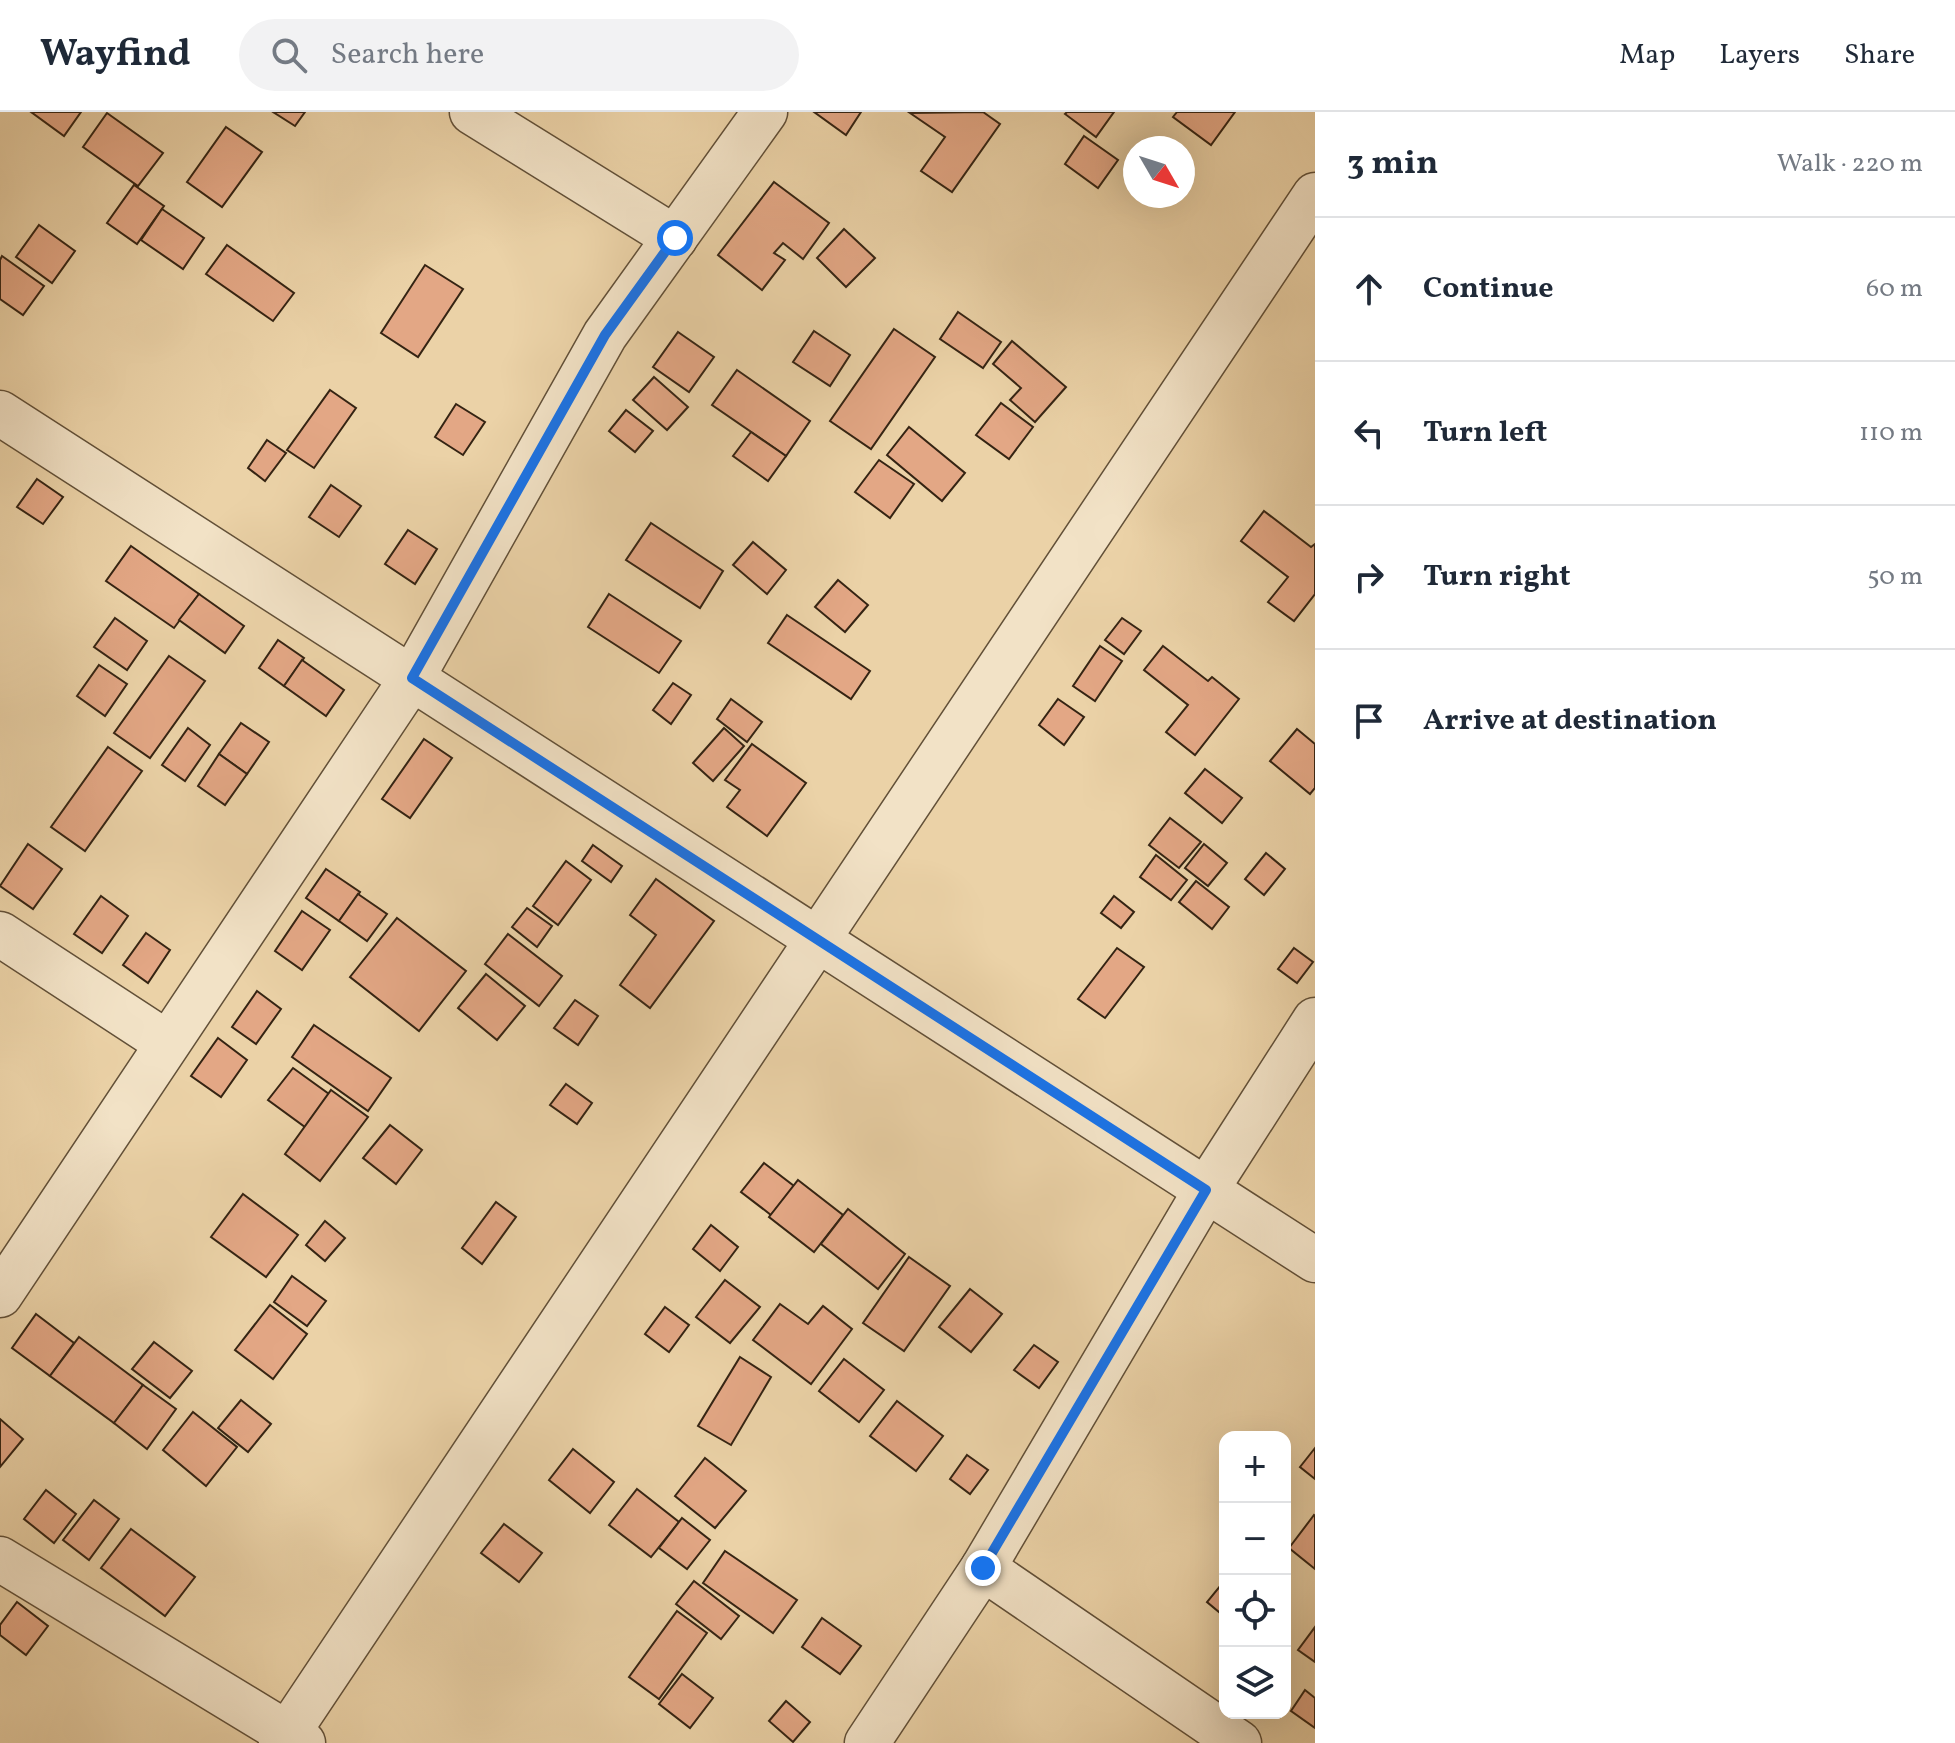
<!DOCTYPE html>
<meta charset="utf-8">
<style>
:root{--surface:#fff;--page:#f2f2f3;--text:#1f2937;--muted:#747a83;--line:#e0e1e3}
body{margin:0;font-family:Vollkorn,serif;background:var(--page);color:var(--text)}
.controls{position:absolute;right:24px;bottom:24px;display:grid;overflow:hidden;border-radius:16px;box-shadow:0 8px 32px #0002}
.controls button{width:72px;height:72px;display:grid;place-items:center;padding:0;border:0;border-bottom:2px solid var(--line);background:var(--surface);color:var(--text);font:40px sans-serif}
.compass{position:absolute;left:1123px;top:24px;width:72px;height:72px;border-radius:50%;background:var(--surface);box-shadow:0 8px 32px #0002;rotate:129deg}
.stop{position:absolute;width:24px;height:24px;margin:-18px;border:6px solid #1a73e8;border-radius:50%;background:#fff}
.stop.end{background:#1a73e8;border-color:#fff;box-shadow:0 2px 8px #0008}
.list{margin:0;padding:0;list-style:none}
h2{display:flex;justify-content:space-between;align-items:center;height:104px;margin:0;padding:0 32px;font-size:34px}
h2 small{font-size:26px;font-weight:400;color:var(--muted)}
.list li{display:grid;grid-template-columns:52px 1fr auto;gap:24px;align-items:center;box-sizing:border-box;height:144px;padding:0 32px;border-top:2px solid var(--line)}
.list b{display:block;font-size:30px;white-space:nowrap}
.list em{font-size:26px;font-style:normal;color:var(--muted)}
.icon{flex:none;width:44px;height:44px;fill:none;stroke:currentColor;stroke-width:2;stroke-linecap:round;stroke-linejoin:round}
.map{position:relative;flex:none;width:1315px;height:1631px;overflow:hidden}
header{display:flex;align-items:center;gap:48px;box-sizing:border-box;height:112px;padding:0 40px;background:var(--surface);border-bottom:2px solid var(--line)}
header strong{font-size:38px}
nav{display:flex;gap:44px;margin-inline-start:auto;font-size:28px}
.search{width:560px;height:72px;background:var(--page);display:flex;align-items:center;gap:20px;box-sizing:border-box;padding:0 28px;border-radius:44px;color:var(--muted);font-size:30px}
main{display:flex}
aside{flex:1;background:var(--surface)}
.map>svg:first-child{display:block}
</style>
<header>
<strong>Wayfind</strong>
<div class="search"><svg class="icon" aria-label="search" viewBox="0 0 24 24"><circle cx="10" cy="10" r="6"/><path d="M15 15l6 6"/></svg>Search here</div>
<nav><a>Map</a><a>Layers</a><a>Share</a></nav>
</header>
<main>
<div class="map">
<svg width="1315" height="1631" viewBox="0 0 1315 1631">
<rect width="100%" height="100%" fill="#ebd2a7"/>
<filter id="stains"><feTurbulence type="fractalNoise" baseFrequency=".0025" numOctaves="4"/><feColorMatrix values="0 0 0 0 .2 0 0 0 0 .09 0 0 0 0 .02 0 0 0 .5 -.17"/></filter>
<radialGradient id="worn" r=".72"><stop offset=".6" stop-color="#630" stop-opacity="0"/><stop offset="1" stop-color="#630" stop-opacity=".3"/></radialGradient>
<!-- building -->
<g fill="#e3a785" stroke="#352413" stroke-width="2">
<polygon points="31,0 81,0 64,24"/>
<polygon points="273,0 305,0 295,14"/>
<polygon points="814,0 861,0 846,23"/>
<polygon points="983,0 1000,12 952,80 921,59 945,25 910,1"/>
<polygon points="1067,0 1114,0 1096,25 1065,2"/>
<polygon points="1177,0 1235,0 1211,33 1173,5"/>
<polygon points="107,1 163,41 138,74 83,35"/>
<polygon points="226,15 262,40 222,95 187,70"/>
<polygon points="1084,24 1118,48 1098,76 1065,52"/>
<polygon points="774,70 829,111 803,147 783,131 774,141 785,148 762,178 718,143"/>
<polygon points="134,73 164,94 137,132 107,111"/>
<polygon points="162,97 204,126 183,157 141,128"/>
<polygon points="39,113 75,139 52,171 16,145"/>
<polygon points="844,117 875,146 846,175 817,146"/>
<polygon points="227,133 294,181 273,209 206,162"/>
<polygon points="2,144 44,174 23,203 0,187 0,148"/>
<polygon points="425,153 463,177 418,245 381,221"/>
<polygon points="958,200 1001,230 983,256 940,227"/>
<polygon points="894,217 935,245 871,337 830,309"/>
<polygon points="814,219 850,243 830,274 793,250"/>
<polygon points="678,220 714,245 689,280 653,255"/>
<polygon points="1012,229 1066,275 1035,310 1010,288 1021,276 993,252"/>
<polygon points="737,258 810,309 786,344 712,293"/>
<polygon points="654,265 688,295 667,318 633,288"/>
<polygon points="330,278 356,296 314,356 287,338"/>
<polygon points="1001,291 1033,315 1009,347 976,323"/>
<polygon points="456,292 485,310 463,343 435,325"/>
<polygon points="626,298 653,319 635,340 609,319"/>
<polygon points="909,315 965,361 942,389 887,343"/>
<polygon points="751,320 786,344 768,369 733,344"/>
<polygon points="267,328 286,341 265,369 248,356"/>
<polygon points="879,348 914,372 890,406 855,380"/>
<polygon points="37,367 63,385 43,412 17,395"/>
<polygon points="331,373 361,394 339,425 309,405"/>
<polygon points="1264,399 1311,435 1315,432 1315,482 1294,509 1268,490 1288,465 1241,429"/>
<polygon points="651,411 723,459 700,496 626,448"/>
<polygon points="408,418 437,437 415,472 385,452"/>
<polygon points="753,430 786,458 767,482 733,453"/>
<polygon points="131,434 199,482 174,516 106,469"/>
<polygon points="838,468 868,493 845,520 815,495"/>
<polygon points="199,482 244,514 225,541 179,508"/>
<polygon points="609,482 681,529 659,561 588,515"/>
<polygon points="787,503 870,559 851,587 768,531"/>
<polygon points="115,506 147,529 127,558 94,535"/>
<polygon points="1122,506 1141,519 1124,542 1105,528"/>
<polygon points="278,528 304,546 284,574 259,556"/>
<polygon points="1100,534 1122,549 1095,589 1073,574"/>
<polygon points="1163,534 1208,569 1212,565 1239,587 1195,643 1166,620 1188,593 1144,558"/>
<polygon points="169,544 205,569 150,646 114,621"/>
<polygon points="302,548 344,578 326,604 284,574"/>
<polygon points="99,553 127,572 105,604 77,584"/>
<polygon points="673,571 691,583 671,612 653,598"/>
<polygon points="731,587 762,610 747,630 717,607"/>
<polygon points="1058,587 1084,605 1064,633 1039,613"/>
<polygon points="241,611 269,630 247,662 219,642"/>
<polygon points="188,616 210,633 185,669 162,653"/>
<polygon points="724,616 744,634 713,669 693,651"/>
<polygon points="1297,617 1315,632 1315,676 1310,682 1270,649"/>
<polygon points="424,627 452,646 410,706 382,687"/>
<polygon points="752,632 806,671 767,724 727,695 740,678 725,668"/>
<polygon points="108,635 142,659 85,739 51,715"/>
<polygon points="219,642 247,662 225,693 198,674"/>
<polygon points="1205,657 1242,686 1222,711 1185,681"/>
<polygon points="1170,706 1201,730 1179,756 1149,733"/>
<polygon points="28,732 62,757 33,797 0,774"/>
<polygon points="1204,732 1227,751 1208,774 1185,756"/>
<polygon points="593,733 622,754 611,770 582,749"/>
<polygon points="1266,741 1285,757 1264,783 1245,767"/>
<polygon points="1156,743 1187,768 1171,788 1140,765"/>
<polygon points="566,749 591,768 558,813 533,794"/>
<polygon points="326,757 360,780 339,809 306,786"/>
<polygon points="656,767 714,809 650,896 620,873 656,823 630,803"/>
<polygon points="1196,769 1229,795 1212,817 1179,790"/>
<polygon points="358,782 387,802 367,829 339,809"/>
<polygon points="101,784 128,804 102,841 74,822"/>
<polygon points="1114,784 1134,800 1121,816 1101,801"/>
<polygon points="527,796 552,814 537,835 512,815"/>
<polygon points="302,799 330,818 302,858 275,839"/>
<polygon points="397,806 466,859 419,919 350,865"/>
<polygon points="146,821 170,838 148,871 123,853"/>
<polygon points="508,822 562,864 539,894 485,852"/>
<polygon points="1117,836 1144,855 1105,906 1078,887"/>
<polygon points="1294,836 1313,850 1297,871 1278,857"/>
<polygon points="486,862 525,894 497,928 458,896"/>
<polygon points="257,879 281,897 256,932 232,915"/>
<polygon points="575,888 598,904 578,933 554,916"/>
<polygon points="314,913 391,966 368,999 292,945"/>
<polygon points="218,926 247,948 221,985 191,964"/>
<polygon points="293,956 329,982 305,1015 268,988"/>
<polygon points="566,972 592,991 577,1012 550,993"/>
<polygon points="331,978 368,1005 320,1069 285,1042"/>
<polygon points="390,1013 422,1038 396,1072 363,1046"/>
<polygon points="764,1051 794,1074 771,1103 741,1080"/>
<polygon points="798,1068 843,1103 814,1140 769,1105"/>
<polygon points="243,1082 298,1123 266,1165 211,1125"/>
<polygon points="496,1090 516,1105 482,1152 462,1136"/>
<polygon points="848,1097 905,1142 878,1177 821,1132"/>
<polygon points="325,1109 345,1126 325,1149 306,1133"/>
<polygon points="711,1113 738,1135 720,1159 693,1137"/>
<polygon points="909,1145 950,1174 904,1239 863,1211"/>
<polygon points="292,1164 326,1189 307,1214 274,1190"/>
<polygon points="725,1168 760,1195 730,1231 696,1205"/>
<polygon points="970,1177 1002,1202 971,1240 939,1215"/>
<polygon points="780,1192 808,1212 823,1194 852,1217 811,1272 753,1228"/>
<polygon points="270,1193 307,1222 273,1267 235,1238"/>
<polygon points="665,1195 689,1213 669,1240 645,1222"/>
<polygon points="36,1202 74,1231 50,1264 12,1236"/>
<polygon points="79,1225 143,1273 114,1311 50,1264"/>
<polygon points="154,1230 192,1259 170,1286 132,1257"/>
<polygon points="1034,1233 1058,1250 1039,1276 1014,1258"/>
<polygon points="740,1245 771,1265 731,1333 698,1314"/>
<polygon points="844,1247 884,1278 859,1310 819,1279"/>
<polygon points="143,1273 176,1297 147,1337 114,1311"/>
<polygon points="241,1288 271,1312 248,1340 218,1316"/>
<polygon points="897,1289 943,1324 916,1359 870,1324"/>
<polygon points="193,1300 237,1335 206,1374 163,1338"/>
<polygon points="0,1307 23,1327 0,1355"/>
<polygon points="1315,1336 1315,1367 1300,1355"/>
<polygon points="573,1337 614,1370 590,1401 549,1368"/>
<polygon points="967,1343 988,1358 970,1382 950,1367"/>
<polygon points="705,1346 746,1379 715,1416 675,1384"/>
<polygon points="637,1377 679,1410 651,1445 609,1413"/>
<polygon points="46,1378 76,1402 54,1431 24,1407"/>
<polygon points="94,1388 119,1407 89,1448 63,1428"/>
<polygon points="1314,1403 1315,1404 1315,1457 1289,1436"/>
<polygon points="682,1406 710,1428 687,1457 659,1436"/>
<polygon points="504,1412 542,1441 519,1470 481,1441"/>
<polygon points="131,1417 195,1465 165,1504 101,1456"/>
<polygon points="725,1439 797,1488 773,1521 703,1471"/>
<polygon points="1225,1468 1225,1505 1207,1490"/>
<polygon points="694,1469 739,1504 721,1527 676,1492"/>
<polygon points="17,1490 48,1514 26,1543 0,1523 0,1513"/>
<polygon points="677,1499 707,1521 659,1587 629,1565"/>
<polygon points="822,1506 861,1534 840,1562 802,1535"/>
<polygon points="1315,1515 1315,1550 1298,1538"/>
<polygon points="682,1562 713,1586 690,1616 659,1592"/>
<polygon points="1305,1578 1315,1586 1315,1616 1291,1599"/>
<polygon points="786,1589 810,1610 793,1630 769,1609"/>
</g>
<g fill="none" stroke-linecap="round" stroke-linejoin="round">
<defs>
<g id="minor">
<polyline points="472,0 675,126"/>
<polyline points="0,301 1315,1148"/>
<polyline points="0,822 167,931"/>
<polyline points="0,1183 412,566 605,223 765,0"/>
<polyline points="0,1447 303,1631"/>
<polyline points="983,1456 1239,1631"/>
<polyline points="281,1631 1315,83"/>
<polyline points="867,1631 983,1456 1206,1078 1315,908"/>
</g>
</defs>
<!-- minor casing -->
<use href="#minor" stroke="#625038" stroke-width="47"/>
<!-- minor -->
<use href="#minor" stroke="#f2e2c6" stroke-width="44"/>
</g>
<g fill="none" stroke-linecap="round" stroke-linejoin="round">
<!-- route -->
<polyline stroke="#1a73e8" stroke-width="10" points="675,126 605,223 412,566 1206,1078 983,1456"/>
</g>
<rect width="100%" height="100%" filter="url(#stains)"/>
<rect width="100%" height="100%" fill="url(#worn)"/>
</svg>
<div class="controls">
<button>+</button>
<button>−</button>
<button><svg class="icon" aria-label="locate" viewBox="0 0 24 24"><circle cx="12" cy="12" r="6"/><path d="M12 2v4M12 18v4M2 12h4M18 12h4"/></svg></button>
<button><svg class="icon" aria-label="layers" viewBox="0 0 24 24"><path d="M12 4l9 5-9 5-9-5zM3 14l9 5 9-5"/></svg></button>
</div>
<svg class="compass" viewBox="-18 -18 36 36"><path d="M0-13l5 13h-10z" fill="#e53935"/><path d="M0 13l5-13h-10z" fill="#747a83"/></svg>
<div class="stop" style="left:675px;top:126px"></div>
<div class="stop end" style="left:983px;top:1456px"></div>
</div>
<aside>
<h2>3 min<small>Walk · 220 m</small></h2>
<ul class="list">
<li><svg class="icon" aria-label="ahead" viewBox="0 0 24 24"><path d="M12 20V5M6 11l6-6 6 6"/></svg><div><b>Continue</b></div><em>60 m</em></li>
<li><svg class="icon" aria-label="left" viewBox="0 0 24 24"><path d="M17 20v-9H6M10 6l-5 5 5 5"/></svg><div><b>Turn left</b></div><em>110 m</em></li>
<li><svg class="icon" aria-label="right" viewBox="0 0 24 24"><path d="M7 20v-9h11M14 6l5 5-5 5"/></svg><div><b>Turn right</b></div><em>50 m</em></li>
<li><svg class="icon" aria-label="arrive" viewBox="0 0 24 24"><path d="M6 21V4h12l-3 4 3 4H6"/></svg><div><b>Arrive at destination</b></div></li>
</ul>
</aside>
</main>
